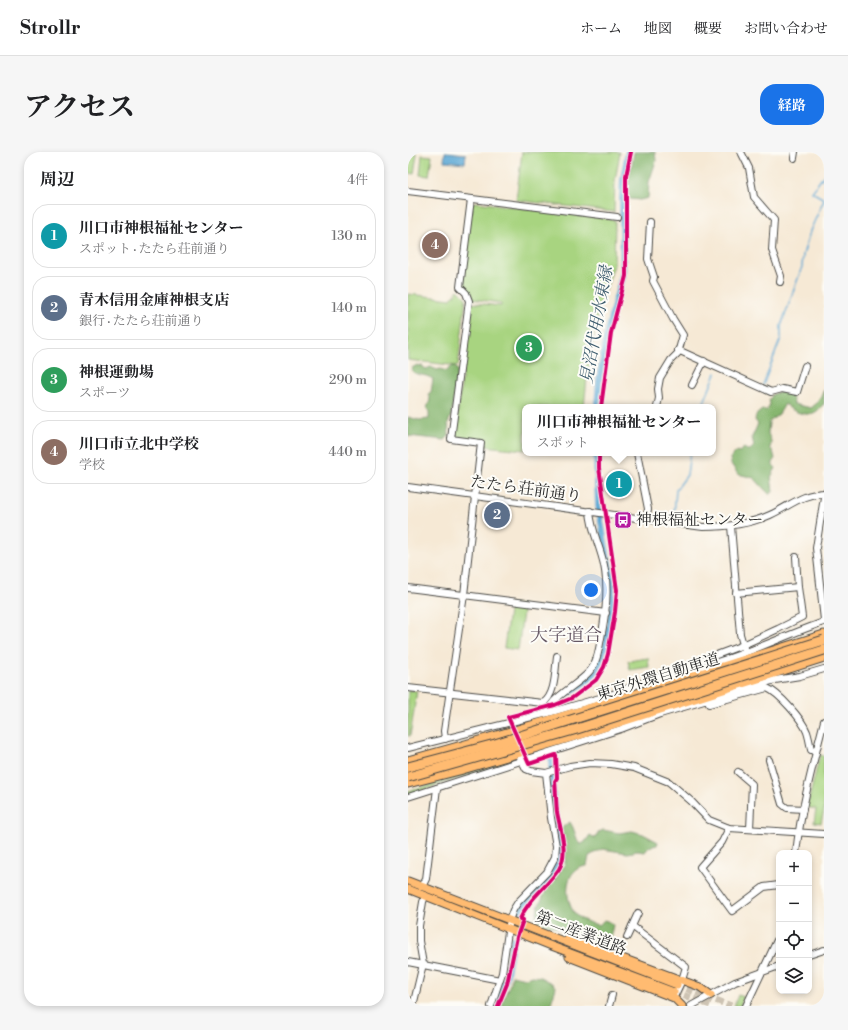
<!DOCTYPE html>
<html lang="ja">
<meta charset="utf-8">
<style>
:root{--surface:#fff;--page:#f6f6f6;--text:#202124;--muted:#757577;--line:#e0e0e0;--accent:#1a73e8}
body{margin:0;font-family:"Libre Bodoni","Noto Serif JP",serif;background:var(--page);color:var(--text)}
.controls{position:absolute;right:12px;bottom:12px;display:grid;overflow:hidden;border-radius:8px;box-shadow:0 2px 6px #0003}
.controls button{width:36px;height:36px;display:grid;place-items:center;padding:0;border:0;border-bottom:1px solid var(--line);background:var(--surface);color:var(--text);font:20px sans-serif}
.you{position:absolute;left:183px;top:438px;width:14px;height:14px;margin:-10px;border:3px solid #fff;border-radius:50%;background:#1a73e8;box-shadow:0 0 0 6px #1a73e833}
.badge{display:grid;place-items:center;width:26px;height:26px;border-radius:50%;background:var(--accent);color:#fff;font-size:13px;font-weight:700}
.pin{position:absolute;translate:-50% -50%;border:2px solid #fff;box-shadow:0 1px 4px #0006}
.popup{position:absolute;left:114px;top:252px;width:194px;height:52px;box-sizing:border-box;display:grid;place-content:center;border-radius:8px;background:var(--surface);filter:drop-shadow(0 1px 3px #0005);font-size:13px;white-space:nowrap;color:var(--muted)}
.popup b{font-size:15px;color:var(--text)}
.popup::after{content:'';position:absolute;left:50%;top:100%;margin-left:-8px;border:8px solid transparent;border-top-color:var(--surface)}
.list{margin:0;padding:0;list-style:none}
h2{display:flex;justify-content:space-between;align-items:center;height:52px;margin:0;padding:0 16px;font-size:17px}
h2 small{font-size:13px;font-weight:400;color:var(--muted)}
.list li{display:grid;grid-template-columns:26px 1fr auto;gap:12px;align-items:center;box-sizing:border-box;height:64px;margin:0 8px 8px;padding:0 8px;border:1px solid var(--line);border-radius:16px}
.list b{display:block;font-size:15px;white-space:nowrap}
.list p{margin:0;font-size:13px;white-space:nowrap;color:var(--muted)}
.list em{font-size:13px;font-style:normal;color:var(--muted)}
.icon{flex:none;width:22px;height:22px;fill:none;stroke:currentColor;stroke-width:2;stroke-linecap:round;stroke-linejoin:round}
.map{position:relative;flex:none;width:416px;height:854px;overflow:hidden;border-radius:16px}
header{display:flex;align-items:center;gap:24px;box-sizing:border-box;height:56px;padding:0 20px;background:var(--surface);border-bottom:1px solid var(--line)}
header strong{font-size:19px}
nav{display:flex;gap:22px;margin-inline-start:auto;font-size:14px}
.intro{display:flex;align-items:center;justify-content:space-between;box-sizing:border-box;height:96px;padding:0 24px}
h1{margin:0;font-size:28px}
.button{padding:10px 18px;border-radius:16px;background:var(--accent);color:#fff;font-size:14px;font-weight:700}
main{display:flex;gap:24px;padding:0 24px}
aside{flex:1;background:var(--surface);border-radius:16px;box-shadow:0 2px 6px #0003}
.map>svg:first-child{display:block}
</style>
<header>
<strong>Strollr</strong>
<nav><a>ホーム</a><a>地図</a><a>概要</a><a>お問い合わせ</a></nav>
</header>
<div class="intro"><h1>アクセス</h1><a class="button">経路</a></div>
<main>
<aside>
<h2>周辺<small>4件</small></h2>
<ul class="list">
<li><span class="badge" style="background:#0f9aa8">1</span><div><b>川口市神根福祉センター</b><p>スポット · たたら荘前通り</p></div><em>130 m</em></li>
<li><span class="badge" style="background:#5c6f8a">2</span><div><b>青木信用金庫神根支店</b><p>銀行 · たたら荘前通り</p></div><em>140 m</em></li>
<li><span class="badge" style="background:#2e9e5b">3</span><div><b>神根運動場</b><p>スポーツ</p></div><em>290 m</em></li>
<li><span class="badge" style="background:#8d6e63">4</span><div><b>川口市立北中学校</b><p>学校</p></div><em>440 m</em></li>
</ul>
</aside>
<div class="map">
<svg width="416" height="854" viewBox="0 0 416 854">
<rect width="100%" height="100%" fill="#fdfcf7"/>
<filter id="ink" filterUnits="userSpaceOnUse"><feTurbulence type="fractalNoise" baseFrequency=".025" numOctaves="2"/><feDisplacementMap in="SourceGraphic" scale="8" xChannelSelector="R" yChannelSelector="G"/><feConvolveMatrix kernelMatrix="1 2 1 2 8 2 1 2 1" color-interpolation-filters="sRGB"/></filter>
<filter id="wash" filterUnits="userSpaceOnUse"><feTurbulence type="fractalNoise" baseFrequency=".012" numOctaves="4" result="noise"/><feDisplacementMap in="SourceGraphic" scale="16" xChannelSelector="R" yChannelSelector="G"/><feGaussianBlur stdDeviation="0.9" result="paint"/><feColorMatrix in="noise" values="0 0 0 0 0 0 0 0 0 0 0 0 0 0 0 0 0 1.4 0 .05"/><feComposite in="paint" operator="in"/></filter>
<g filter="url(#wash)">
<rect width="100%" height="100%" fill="#f6e9d5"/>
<!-- green -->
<g fill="#a8d480" stroke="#6a8056">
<polygon points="114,0 212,0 207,29 206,60 108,48"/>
<polygon points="0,1 9,2 6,22 0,21"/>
<polygon points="14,3 24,4 21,24 12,23"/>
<polygon points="68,50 207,68 206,113 189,166 179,226 176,255 117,255 117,298 75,294 76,289 50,285 47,282 63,154 66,151 93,154 93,151 64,147 61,140 54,132 63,52"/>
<polygon points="50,138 58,146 50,214 0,208 0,142 43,147"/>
<polygon points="102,452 116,453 110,498 96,496"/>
<polygon points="240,506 241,515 222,518 220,509"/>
<polygon points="0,538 9,539 2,584 0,584"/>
<polygon points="412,603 416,604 416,658 413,671 406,670 408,657 399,655"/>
<polygon points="108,606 97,611 0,643 0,639 35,629 94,608"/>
<polygon points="330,843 336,845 332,854 326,854"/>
</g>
<!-- forest -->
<g fill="#86b66e" stroke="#58704c">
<path d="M226,0H247L248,9L241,30L240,46L232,48L222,47C216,38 221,26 223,16C225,11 225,5 226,0Z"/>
<path d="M9,213L14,214L18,217L23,215L29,218L32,217L39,219L44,214L47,215L50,218L43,264L40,271L41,284L37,288L0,284V265L11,268L21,267V260L19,256L22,248L20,242L23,240L25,227C15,221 11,225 4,219V216Z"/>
<path d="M416,238V252C413,254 412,257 409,259C400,266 384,260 377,252L371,262L361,270L360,282C363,287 364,290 362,296L365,299L367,307L365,309V313L368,316L363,325L365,339L362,343L346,326L330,322L323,312L322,306L329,299L331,300L336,296L339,298H342L346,294L344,285L350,272L347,268L348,263L354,258H359L362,252L361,248L365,242L373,240L383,241L386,252L403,256L409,251Z"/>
<path d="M162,670C167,677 167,685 172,693L177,690L182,683L187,686L191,680L195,678L211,681L224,679L235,682L250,690L249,693L241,695L237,700L229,699L220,701L194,697L181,704L179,714C156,716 156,745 166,761C170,767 184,772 191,773L196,768L202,770L205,773L203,782L204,785L200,794L166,784L151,776L134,772L130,769L128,764L131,753L137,741L138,736L147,727L157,712V697L153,678L156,674Z"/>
<polygon points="104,823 117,826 125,824 132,825 145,832 148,836 142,854 92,854 102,832"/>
</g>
<!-- water -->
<polygon fill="#5ba7d4" stroke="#436980" points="37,0 58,2 57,11 36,9"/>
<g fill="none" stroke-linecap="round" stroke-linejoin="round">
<!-- stream -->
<g stroke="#5ba7d4" stroke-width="1.5">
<polyline points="416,47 404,40 416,23"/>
<polyline points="355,233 373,186 373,174 394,115 395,103 402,79 416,48"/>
<polyline points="294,255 308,221"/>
<polyline points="266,363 268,338 279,323 282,301"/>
</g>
<!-- canal -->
<g stroke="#5ba7d4" stroke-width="6">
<polyline points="189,255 191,229 199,180 215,120 214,45 215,27 220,0"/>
<polyline points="158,543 182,527 190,517 197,495 204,454 204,429 190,353 188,301"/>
<path d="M108,763C121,741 149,727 153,701L145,651L143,608"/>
<polyline points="87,854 98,826 105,787"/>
</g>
</g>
</g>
<g filter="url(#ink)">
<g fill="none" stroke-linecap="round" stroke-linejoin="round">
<!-- major-tunnel -->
<g stroke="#cdc3b3" stroke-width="7" stroke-dasharray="7 3.5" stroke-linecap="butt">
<polyline points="269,833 323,854"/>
<polyline points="266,840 305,854"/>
</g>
<defs>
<g id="minor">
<polyline points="333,0 341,16 346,45 366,68 364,98 373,124 372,130"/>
<polyline points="386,6 387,0"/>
<polyline points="0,39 209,65"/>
<polyline points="242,70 240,107 246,125 245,129 265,167 275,183 270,201 263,208 252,226 250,237 251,246 249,255"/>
<polyline points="270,198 363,240 374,237 389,240 397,214"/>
<polyline points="284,233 296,209"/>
<polyline points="229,301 240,357 238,367"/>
<path d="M0,335L295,375C318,375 340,373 362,363C382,354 393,342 416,341"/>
<polyline points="416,345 408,396 416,468"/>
<polyline points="323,374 332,482 336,496"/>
<polyline points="0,436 198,461"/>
<polyline points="328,441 390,435"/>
<path d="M248,529C274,521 301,513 327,504C357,494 386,480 416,470"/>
<path d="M0,536L135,551C148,543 147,517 149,504"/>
<path d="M301,552L359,536C371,541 394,567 399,580C401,586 402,592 403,598L408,600"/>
<path d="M140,561L142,554L146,549C156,539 172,530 181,520C189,511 191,497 193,486C198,461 201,437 196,413C192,394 183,378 182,359"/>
<polyline points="37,587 36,579 56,443 73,291 43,287 61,149 58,141 52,135 63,47"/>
<polyline points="0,596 140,561 202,543 335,493 370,477 394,465 390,435 388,405"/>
<polyline points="361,608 374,652 379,656 395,657"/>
<polyline points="330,620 344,632 342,677"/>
<polyline points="138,621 162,614 182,611 203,612 226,616 261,630 283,649 301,668 321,676 416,682"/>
<polyline points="0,645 213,577 252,562 367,528 392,524 416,517"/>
<polyline points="321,676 314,690 292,715 324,759 356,735 371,733"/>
<path d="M388,701C393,656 405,612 416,569"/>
<polyline points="14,735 18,727 29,636"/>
<polyline points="224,774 278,815 274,828 266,845"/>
<polyline points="219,785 230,761"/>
<polyline points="401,803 416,798"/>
<polyline points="0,810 92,828"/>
<polyline points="5,854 15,812 11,789 11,774 15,750 17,744"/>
<polyline points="83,854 94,821 102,766 105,758 110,750 139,720 147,705 148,694 143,666 138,621 123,619 118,617 112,605"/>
<polyline points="201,854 204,843"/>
<polyline points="283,854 327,830 371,814"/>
<polyline points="338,854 371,784"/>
</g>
<g id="major">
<polyline points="0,729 269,833"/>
<polyline points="0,737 141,793 266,840"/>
<polyline points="160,786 190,797 292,835 303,843"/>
<polyline points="161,805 266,846 274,854"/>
</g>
<g id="highway">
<path d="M0,609C140,571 278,527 416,483"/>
<polyline points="0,631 51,618 170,583 416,505"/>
</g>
</defs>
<!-- minor casing -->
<use href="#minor" stroke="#494844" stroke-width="8"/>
<!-- major casing -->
<use href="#major" stroke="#494844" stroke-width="9"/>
<!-- highway casing -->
<use href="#highway" stroke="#494844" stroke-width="11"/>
<!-- minor -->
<use href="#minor" stroke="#fff" stroke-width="6"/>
<!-- major -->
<use href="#major" stroke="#ffbb71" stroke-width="7"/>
<!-- highway -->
<use href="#highway" stroke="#ffbb71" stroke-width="9"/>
<defs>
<g id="highway-bridge">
<polyline points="0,615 87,592 166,567 416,488"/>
<polyline points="0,625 169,577 416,498"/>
</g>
</defs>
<!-- highway-bridge casing -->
<use href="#highway-bridge" stroke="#494844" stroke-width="11" stroke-linecap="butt"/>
<!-- highway-bridge -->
<use href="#highway-bridge" stroke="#ffbb71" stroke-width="9"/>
<defs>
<g id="cycleway">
<polyline points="193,255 203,181 218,124 218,24 223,0"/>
<path d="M90,854L99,832L109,785L115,768L112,767C121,746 139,735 151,717C161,700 152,677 149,660C148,650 148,639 147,629L149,626L148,603L121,612L100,565L147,553L164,546L188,528L196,515L200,502L207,460L209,438L194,335L191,316V301"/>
</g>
</defs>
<!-- cycleway casing -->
<use href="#cycleway" stroke="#fdfcf7" stroke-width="6"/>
<!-- cycleway -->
<use href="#cycleway" stroke="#d6006c" stroke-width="4"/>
</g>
</g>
<!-- icons -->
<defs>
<symbol id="bus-square" viewBox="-11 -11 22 22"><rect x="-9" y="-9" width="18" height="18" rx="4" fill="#b5179e" stroke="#fdfcf7"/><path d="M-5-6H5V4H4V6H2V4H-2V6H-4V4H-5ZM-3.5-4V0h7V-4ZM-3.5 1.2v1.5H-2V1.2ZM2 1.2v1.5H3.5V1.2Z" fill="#fff"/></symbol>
</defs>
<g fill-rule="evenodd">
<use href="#bus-square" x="205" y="358" width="20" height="20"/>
</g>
<g text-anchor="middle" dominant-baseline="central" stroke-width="4" stroke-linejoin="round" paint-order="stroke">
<!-- street labels -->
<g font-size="16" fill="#2b2b2b" stroke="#fdfcf7">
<text transform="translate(118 337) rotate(8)">たたら荘前通り</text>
<text transform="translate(250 525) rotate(-17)">東京外環自動車道</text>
<text transform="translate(173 781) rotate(21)">第二産業道路</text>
</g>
<!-- poi labels -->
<g font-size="16" fill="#2b2b2b" stroke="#fdfcf7" text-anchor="start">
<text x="228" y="368">神根福祉センター</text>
</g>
<!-- water labels -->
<g font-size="17" font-style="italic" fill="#3e5d6f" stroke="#fdfcf7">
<text transform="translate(189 173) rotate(-80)">見沼代用水東縁</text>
</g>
<!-- quarter labels -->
<g font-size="18" fill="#665865" stroke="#fdfcf7">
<text x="158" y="483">大字道合</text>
</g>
</g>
</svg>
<div class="controls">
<button>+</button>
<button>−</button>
<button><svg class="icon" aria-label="locate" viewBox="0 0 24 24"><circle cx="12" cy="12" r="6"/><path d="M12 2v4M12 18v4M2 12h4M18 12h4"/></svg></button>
<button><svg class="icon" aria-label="layers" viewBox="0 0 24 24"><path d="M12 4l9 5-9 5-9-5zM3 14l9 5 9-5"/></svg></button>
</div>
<div class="you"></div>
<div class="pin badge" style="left:211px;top:332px;background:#0f9aa8">1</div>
<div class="popup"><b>川口市神根福祉センター</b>スポット</div>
<div class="pin badge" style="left:89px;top:363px;background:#5c6f8a">2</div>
<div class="pin badge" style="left:121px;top:196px;background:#2e9e5b">3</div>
<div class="pin badge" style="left:27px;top:93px;background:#8d6e63">4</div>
</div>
</main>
